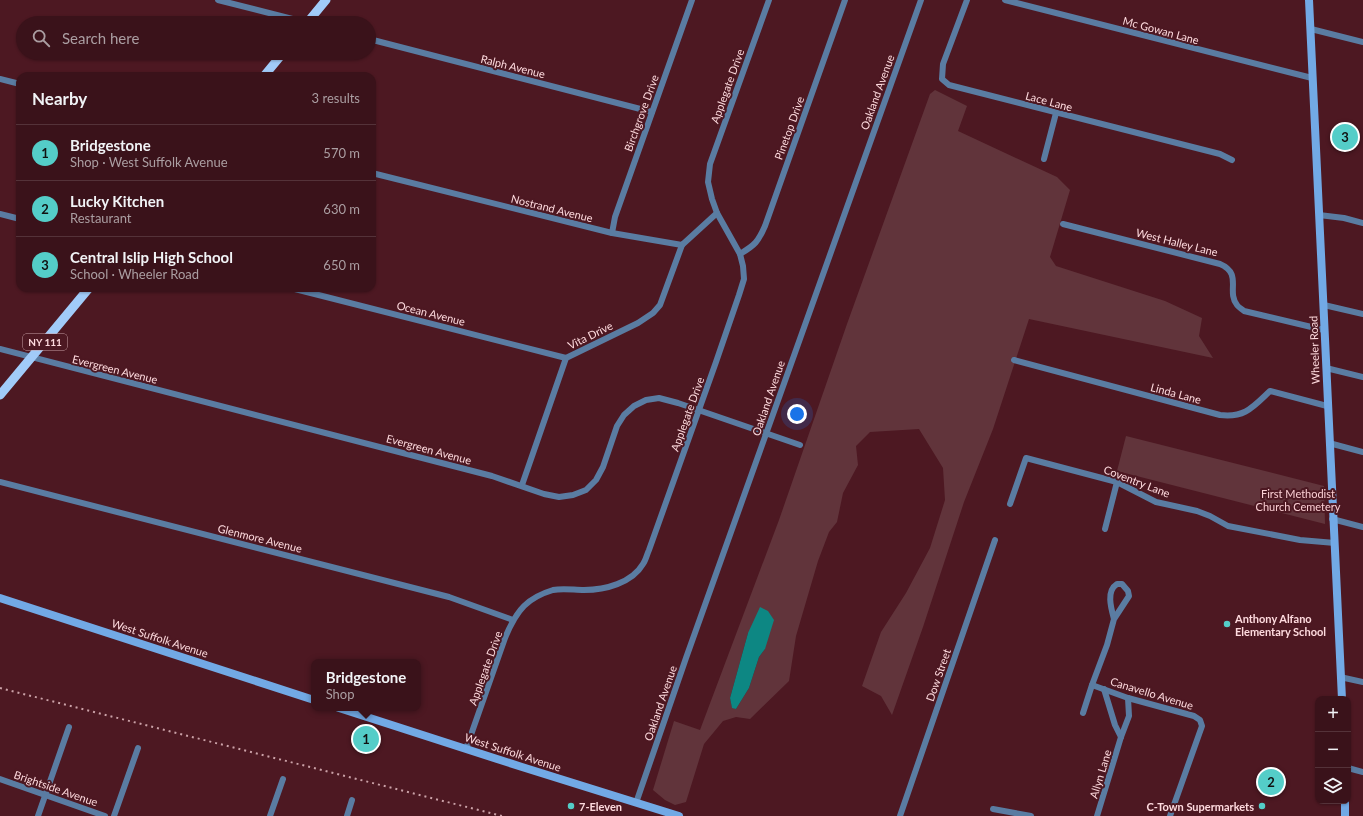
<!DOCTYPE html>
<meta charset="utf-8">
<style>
:root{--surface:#3a121a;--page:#452027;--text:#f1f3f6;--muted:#ab9ea2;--line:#543239;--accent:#54cdc8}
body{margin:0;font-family:Lato,sans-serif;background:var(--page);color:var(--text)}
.controls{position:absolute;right:12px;bottom:12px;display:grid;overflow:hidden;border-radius:8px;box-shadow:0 1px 3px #0004}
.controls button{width:36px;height:36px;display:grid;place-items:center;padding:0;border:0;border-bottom:1px solid var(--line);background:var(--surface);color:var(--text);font:20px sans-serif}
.you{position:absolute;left:797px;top:414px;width:14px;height:14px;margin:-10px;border:3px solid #fff;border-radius:50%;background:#1a73e8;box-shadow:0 0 0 6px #1a73e833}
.badge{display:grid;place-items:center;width:26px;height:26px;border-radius:50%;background:var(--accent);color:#111;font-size:13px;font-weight:700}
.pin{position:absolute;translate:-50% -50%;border:2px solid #fff;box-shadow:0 1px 4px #0006}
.popup{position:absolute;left:311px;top:659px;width:110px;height:52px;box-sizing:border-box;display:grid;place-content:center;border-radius:8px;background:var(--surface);filter:drop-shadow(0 1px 3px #0005);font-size:13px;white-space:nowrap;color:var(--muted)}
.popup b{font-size:15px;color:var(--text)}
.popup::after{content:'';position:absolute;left:50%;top:100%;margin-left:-8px;border:8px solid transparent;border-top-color:var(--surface)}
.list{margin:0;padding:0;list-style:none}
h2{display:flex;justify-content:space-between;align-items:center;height:52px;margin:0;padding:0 16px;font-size:17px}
h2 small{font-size:13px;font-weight:400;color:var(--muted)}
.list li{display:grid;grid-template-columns:26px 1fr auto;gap:12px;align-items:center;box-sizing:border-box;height:56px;padding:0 16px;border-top:1px solid var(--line)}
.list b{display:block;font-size:15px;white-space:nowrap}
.list p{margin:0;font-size:13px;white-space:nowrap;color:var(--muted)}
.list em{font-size:13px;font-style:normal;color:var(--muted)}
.icon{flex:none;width:22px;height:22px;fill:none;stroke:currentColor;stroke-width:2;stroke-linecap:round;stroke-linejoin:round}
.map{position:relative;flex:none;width:1363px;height:816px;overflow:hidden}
.search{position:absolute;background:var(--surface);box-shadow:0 1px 3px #0004;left:16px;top:16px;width:360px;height:44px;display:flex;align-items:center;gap:10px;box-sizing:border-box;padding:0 14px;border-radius:22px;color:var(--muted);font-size:15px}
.panel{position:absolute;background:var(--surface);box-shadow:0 1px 3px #0004;left:16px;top:72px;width:360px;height:220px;border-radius:12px}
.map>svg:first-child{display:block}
</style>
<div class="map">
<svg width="1363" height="816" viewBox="0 0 1363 816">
<rect width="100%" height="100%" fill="#4d1822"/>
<!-- green -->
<g fill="#61343b" fill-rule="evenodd">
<path d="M935,90L967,106L958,131L1057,177L1070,190L1050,257L1056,266L1165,301L1202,318L1199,336L1213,358L1029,319L993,429L964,502L923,627L892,715L881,696L862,686L881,632L906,593L930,548L945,500L943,468L919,429L870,432L856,446L858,465L843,493L837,522L829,532L818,561L796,636L789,681L750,719L736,717L723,721L704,744L686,802L675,805L665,800L653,790L674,721L700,730L779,520L847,324L930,94ZM748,633L765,649L759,657L749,688L736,709L732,707L730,698Z"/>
<polygon points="1126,436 1324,486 1325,524 1117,471"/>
</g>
<!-- water -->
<polygon fill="#0d8783" points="760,607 768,611 774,620 765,649 759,657 749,688 736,709 732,708 730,698 748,633"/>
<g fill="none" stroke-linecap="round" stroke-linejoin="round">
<!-- minor -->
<g stroke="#5a7ca2" stroke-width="6">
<polyline points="218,0 308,23"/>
<polyline points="967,0 943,64 942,79 949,85 1220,154 1232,160"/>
<polyline points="1005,0 1312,78"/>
<polyline points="1311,29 1363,42"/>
<polyline points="369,39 652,112"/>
<polyline points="0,79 20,84"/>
<polyline points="1044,159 1056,113"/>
<polyline points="372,173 612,233 682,245 717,213"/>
<polyline points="0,214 20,219"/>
<polyline points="1319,215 1344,218 1363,223"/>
<path d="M1063,224L1220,264C1243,274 1226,291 1237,305C1238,307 1242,309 1244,311L1324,330"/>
<polyline points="612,233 615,217 692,0"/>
<path d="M740,254C755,245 758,242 765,226L845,0"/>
<polyline points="291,288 566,358"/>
<polyline points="1324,305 1363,314"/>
<polyline points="0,349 492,476 544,494 559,497 573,495 586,490 596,480 603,467 617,426 624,415 634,406 646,400 659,398 678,403 800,445"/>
<path d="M1014,360L1220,415C1245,418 1253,407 1270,391L1327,406"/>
<polyline points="1326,368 1363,377"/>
<polyline points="1329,443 1363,452"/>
<polyline points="0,482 449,597 513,620"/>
<polyline points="522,485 566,358 638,323 653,313 660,305 682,245"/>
<polyline points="1010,504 1026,458 1117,482 1156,502 1197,511 1210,516 1228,526 1300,540 1335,543"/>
<polyline points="1332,519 1363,527"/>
<polyline points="1105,529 1117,482"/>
<polyline points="1340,677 1363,682"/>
<polyline points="1092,685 1128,698 1194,716 1200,720 1202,726 1170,816"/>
<polyline points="1104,689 1115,725 1121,737"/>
<path d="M1083,713L1092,685L1107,645L1114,619L1129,596L1128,591L1122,584H1117C1106,591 1111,608 1114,619"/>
<path d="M466,749L505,638C510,626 515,615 524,606C531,599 543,593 553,590C563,588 574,590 584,590C605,590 632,583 643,564C646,560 647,554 649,550L716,362L739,295L744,279L743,266L740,254L717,213L712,199L708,182L710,164L769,0"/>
<polyline points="1348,768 1363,772"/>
<polyline points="0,779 105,816"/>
<polyline points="636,803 686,658 921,0"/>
<polyline points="993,809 1031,816"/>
<polyline points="38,816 69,727"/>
<polyline points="114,816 138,748"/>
<polyline points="270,816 283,779"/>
<polyline points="347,816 352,800"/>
<polyline points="900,816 995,540"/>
<polyline points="1097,816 1121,737 1129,716 1128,698"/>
</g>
<!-- secondary -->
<g stroke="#72a9e5" stroke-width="8">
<polyline points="1309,0 1342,699"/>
<polyline points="0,598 314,700"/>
<polyline points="339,708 522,767 679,816"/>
<polyline points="1345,801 1345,816"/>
</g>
<!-- primary -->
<g stroke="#a1cbf9" stroke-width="9">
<polyline points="307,23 326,0"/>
<polyline points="264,76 283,53"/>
<polyline points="0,395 89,288"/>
</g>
<!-- rail -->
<polyline stroke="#cba2a8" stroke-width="2" stroke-dasharray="2 4" stroke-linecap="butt" points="0,688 502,816"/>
</g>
<!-- markers -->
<g fill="#54cdc8" stroke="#4d1822" stroke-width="1.5">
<circle cx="1227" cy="624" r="4"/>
<circle cx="571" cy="806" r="4"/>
<circle cx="1262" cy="806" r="4"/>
</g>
<g text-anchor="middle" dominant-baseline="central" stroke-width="4" stroke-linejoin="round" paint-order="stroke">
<!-- shield labels -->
<rect fill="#4d1822" stroke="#c9a0a6" stroke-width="1" x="23" y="334" width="44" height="16" rx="3"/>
<g font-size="10" font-weight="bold" fill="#fedade">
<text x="45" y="342">NY 111</text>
</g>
<!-- street labels -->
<g font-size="11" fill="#fedade" stroke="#4d1822">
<text transform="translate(1161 30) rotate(15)">Mc Gowan Lane</text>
<text transform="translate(513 66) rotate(14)">Ralph Avenue</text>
<text transform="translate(727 86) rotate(-70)">Applegate Drive</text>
<text transform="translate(877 92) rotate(-70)">Oakland Avenue</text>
<text transform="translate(1049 101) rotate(15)">Lace Lane</text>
<text transform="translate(641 113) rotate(-70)">Birchgrove Drive</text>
<text transform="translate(789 128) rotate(-70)">Pinetop Drive</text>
<text transform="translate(552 208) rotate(14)">Nostrand Avenue</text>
<text transform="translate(1177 242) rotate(14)">West Halley Lane</text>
<text transform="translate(431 313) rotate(14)">Ocean Avenue</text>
<text transform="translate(590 335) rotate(-26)">Vita Drive</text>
<text transform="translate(1314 350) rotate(-92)">Wheeler Road</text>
<text transform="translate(115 369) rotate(14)">Evergreen Avenue</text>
<text transform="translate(1176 393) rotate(15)">Linda Lane</text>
<text transform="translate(768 398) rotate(-71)">Oakland Avenue</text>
<text transform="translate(687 414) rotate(-70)">Applegate Drive</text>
<text transform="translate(429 449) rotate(15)">Evergreen Avenue</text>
<text transform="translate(1137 481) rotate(21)">Coventry Lane</text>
<text transform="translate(260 538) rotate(14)">Glenmore Avenue</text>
<text transform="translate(160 638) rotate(18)">West Suffolk Avenue</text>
<text transform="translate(485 668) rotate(-70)">Applegate Drive</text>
<text transform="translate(938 675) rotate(-71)">Dow Street</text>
<text transform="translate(1152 693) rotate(17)">Canavello Avenue</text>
<text transform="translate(660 703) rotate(-71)">Oakland Avenue</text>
<text transform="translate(513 752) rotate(18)">West Suffolk Avenue</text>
<text transform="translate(1100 774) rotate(-73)">Allyn Lane</text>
<text transform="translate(56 788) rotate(19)">Brightside Avenue</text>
</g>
<!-- park labels -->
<g font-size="11" fill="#fbcfd4" stroke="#4d1822">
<text x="1298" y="493">First Methodist<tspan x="1298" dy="13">Church Cemetery</tspan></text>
</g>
<!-- poi labels -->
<g font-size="11" font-weight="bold" fill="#fedade" stroke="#4d1822" text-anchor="start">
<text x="1235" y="618">Anthony Alfano<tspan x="1235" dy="13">Elementary School</tspan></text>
<text x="579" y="806">7-Eleven</text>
<text x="1254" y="806" text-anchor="end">C‑Town Supermarkets</text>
</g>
</g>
</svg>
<div class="controls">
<button>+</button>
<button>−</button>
<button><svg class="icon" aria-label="layers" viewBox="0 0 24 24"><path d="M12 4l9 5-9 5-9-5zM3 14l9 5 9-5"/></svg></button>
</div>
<div class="you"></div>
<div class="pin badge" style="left:366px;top:739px">1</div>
<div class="popup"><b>Bridgestone</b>Shop</div>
<div class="pin badge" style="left:1271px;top:782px">2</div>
<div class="pin badge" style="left:1345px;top:137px">3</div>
<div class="search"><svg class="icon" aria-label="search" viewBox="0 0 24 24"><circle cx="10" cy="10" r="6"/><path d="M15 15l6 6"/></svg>Search here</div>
<section class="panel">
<h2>Nearby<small>3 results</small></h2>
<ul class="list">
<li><span class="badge">1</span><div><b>Bridgestone</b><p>Shop · West Suffolk Avenue</p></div><em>570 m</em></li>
<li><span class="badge">2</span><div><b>Lucky Kitchen</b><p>Restaurant</p></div><em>630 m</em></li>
<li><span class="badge">3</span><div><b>Central Islip High School</b><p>School · Wheeler Road</p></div><em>650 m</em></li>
</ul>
</section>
</div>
